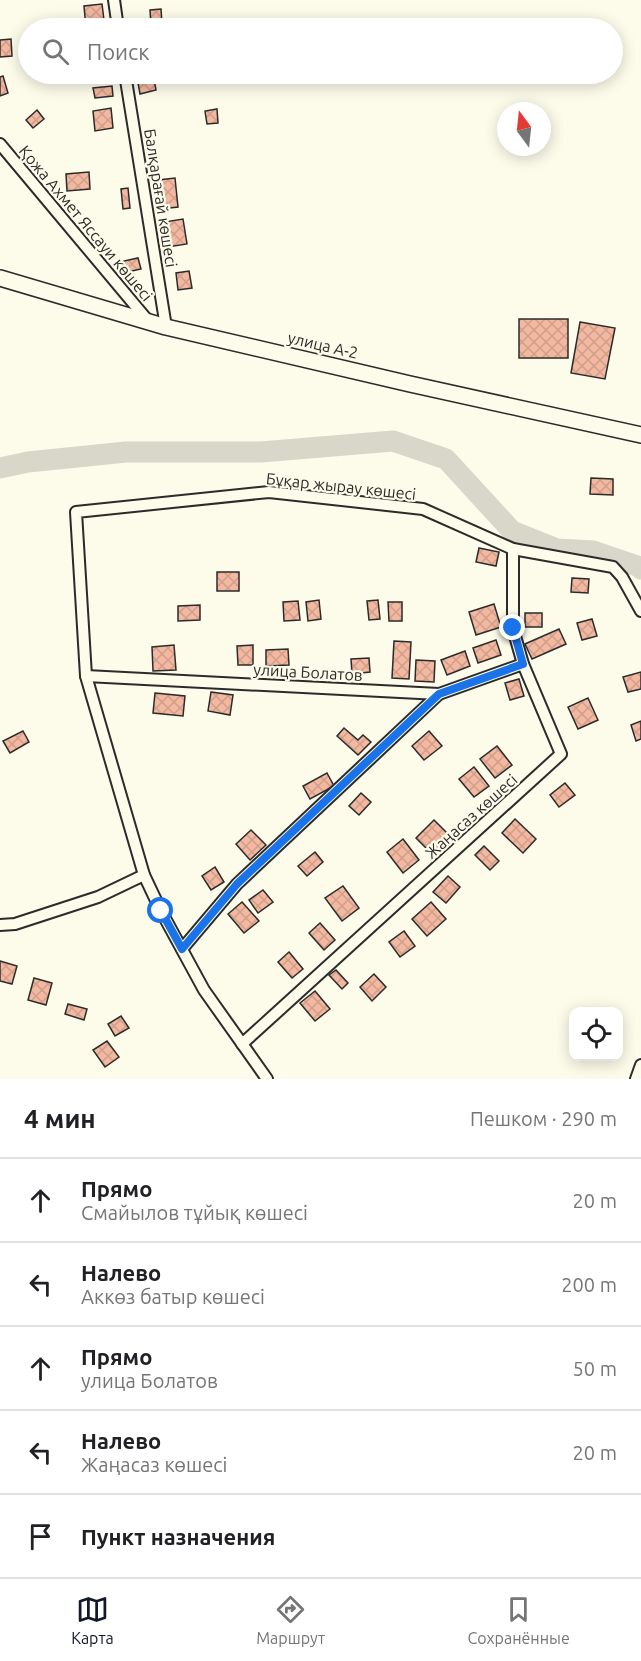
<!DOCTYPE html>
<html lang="ru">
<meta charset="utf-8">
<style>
:root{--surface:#fff;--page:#f6f6f6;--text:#202124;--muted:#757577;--line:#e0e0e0;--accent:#111827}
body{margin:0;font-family:Ubuntu,sans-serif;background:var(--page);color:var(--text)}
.controls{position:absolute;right:18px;bottom:18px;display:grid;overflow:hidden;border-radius:12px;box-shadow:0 3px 15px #0003}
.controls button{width:54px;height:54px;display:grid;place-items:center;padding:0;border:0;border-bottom:2px solid var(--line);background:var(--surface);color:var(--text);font:30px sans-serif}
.compass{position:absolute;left:497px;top:102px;width:54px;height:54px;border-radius:50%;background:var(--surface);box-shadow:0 3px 15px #0003;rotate:345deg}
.stop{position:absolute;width:18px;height:18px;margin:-14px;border:4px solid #1a73e8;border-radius:50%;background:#fff}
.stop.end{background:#1a73e8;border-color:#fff;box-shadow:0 2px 6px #0008}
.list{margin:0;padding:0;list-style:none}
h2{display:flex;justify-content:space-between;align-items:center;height:78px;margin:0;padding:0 24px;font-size:26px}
h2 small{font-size:20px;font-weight:400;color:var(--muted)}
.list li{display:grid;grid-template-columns:39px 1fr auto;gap:18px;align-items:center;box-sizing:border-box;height:84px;padding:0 24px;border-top:2px solid var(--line)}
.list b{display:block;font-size:22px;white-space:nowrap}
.list p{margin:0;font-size:20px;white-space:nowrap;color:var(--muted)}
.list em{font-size:20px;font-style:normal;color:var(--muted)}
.icon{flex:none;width:33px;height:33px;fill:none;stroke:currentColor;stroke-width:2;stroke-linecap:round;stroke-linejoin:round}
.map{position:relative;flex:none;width:641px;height:1079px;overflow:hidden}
.search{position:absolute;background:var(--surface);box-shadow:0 3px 15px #0003;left:18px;right:18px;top:18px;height:66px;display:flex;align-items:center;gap:15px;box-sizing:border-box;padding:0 21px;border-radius:33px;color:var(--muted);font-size:22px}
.sheet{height:498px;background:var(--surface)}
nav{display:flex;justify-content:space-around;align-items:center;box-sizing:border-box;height:84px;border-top:2px solid var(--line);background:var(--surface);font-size:16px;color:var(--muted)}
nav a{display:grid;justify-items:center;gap:3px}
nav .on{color:var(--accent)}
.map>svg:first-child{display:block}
</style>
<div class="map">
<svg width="641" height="1079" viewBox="0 0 641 1079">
<defs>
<pattern id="building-cross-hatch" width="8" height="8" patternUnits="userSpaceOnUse" patternTransform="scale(1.5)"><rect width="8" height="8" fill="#f2b8a0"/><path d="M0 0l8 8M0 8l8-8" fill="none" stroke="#d09e8a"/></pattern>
</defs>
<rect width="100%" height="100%" fill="#fdfbea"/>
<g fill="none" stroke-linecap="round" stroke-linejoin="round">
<!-- river -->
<polyline stroke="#d8d7c9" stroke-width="21" points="0,468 28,462 126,452 261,452 393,441 446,459 512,531 557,549 593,551 640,567 641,569"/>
</g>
<!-- building -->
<g fill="url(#building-cross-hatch)" stroke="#2b2b2b" stroke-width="1.5">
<polygon points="102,4 105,28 86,28 84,6"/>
<polygon points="161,9 162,24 151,25 150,10"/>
<polygon points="11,39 12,56 0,57 0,40"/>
<polygon points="153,74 156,90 140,94 137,77"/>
<polygon points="3,76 8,93 0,96 0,77"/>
<polygon points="112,86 113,96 95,98 93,88"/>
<polygon points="111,108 113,128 95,131 93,111"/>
<polygon points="217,109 218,123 207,124 205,111"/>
<polygon points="37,110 44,119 33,128 26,120"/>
<polygon points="89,172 90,189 67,191 66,174"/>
<polygon points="175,178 178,207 161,209 158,180"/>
<polygon points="128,188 130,208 123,209 121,189"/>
<polygon points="183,219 187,244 168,247 164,222"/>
<polygon points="138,258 141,269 127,272 124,261"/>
<polygon points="189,271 192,288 178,290 176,273"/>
<rect x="519" y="319" width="49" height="39"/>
<polygon points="580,322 615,328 605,379 571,373"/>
<polygon points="591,478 613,479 613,495 590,494"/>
<polygon points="479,548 499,552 496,566 476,562"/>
<rect x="217" y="572" width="22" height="19"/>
<polygon points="572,578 589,579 588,593 571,592"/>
<polygon points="319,600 321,619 308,621 306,602"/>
<polygon points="378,600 380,619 369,620 367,601"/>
<polygon points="298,601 300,620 284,621 283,602"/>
<polygon points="388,602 402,602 402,621 389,621"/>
<polygon points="494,604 501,627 476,635 469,612"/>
<polygon points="200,605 200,620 178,621 178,606"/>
<rect x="525" y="613" width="17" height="14"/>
<polygon points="592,619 597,636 582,640 577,623"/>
<polygon points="559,629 566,644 532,659 525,644"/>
<polygon points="496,640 501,655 478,663 473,648"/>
<polygon points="394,641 411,642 409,679 392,678"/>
<polygon points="174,645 176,670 153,671 152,647"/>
<polygon points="253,645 253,665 238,665 237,646"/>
<polygon points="288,649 289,665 266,666 266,650"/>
<polygon points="465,651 470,666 447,675 441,660"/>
<polygon points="369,658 370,672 352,674 351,659"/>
<polygon points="416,660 435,661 434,682 415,681"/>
<polygon points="641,672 641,689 628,692 623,677"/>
<polygon points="519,679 524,696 510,700 505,683"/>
<polygon points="211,692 233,695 230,715 208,711"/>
<polygon points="155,693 185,696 183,716 153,713"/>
<polygon points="588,698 598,720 578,729 568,707"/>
<polygon points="641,721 641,739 636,741 631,725"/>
<polygon points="344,728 358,740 363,735 371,742 358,755 337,736"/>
<polygon points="23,731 29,742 10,753 3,741"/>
<polygon points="429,731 442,746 424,760 412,746"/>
<polygon points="497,746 512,765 495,778 480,759"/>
<polygon points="474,767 489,786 474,797 459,779"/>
<polygon points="327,773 334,786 310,799 303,786"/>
<polygon points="565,783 575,795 559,807 550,795"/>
<polygon points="361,793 371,802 359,815 349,806"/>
<polygon points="515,819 536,839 523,853 502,833"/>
<polygon points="434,820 451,837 433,855 416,838"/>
<polygon points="251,830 266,845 250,860 236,844"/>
<polygon points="403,839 419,860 403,873 387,852"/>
<polygon points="484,846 499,861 490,870 475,855"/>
<polygon points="315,852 323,862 307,876 298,866"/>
<polygon points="215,867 224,882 211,890 202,876"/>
<polygon points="448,876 460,887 446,903 433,892"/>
<polygon points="343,886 359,908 342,921 325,898"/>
<polygon points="263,890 273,902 258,913 249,900"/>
<polygon points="242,902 259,921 244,933 228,914"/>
<polygon points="431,902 446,919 427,936 412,919"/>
<polygon points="320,923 335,940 324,950 309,933"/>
<polygon points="404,931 415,946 400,957 389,942"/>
<polygon points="289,952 303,969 292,978 278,962"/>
<polygon points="0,961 17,966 12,984 0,981"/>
<polygon points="336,970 348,983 342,989 329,975"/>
<polygon points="374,974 386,987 372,1001 360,987"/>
<polygon points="34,978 52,983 46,1005 28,1000"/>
<polygon points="315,991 330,1009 315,1021 300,1003"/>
<polygon points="68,1004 87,1009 84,1020 65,1014"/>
<polygon points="121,1016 129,1028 115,1036 108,1024"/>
<polygon points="107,1041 119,1057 105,1067 93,1050"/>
</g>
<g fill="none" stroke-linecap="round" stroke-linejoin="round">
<defs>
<g id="minor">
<polyline points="114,0 118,28"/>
<polyline points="125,74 166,327"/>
<polyline points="0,144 149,322"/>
<polyline points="86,676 439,694 523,664"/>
<polyline points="144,875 86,676 76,512 269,492 423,509 513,549 613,567 622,577 641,611"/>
<polyline points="0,925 15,924 98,897 144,875 161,911 204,990 267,1079"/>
<polyline points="182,949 237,884 439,694"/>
<polyline points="242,1044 561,754 523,664 513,629 513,549"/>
<polyline points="636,1079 641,1065"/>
</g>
<polyline id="secondary" points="0,278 166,327 410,384 641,435"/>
</defs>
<!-- minor casing -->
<use href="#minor" stroke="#2b2b2b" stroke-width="14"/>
<!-- secondary casing -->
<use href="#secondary" stroke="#2b2b2b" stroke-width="18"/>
<!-- minor -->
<use href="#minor" stroke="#fdfbea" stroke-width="10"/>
<!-- secondary -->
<use href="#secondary" stroke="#fdfbea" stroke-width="15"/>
</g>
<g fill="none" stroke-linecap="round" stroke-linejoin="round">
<!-- route -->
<polyline stroke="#1a73e8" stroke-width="8" points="161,911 182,949 237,884 439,694 523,664 513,628"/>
</g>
<g text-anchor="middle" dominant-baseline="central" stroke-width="4.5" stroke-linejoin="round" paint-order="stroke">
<!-- street labels -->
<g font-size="16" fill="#2b2b2b" stroke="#fdfbea">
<text transform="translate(161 198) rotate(81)">Балқарағай көшесі</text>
<text transform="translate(86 223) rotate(50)">Қожа Ахмет Яссауи көшесі</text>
<text transform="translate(323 345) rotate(13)">улица А-2</text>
<text transform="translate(341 486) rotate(6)">Бұқар жырау көшесі</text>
<text transform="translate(308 672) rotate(3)">улица Болатов</text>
<text transform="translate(471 816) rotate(-42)">Жаңасаз көшесі</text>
</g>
</g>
</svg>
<div class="controls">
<button><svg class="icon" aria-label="locate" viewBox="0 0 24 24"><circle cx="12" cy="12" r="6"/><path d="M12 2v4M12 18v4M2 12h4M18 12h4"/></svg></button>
</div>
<svg class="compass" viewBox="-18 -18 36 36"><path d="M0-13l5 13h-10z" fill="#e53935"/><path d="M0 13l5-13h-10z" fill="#757577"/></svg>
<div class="stop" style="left:161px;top:911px"></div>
<div class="stop end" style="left:513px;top:628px"></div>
<div class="search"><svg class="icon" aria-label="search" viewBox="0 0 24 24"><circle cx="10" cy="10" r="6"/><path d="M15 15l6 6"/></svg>Поиск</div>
</div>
<section class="sheet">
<h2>4 мин<small>Пешком · 290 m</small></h2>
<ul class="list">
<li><svg class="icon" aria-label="ahead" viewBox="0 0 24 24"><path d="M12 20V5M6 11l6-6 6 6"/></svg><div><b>Прямо</b><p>Смайылов тұйық көшесі</p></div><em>20 m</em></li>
<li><svg class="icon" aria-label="left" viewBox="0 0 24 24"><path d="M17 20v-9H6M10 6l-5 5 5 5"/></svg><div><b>Налево</b><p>Аккөз батыр көшесі</p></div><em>200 m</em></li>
<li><svg class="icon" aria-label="ahead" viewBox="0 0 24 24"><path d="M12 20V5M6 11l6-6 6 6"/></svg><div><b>Прямо</b><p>улица Болатов</p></div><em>50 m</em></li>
<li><svg class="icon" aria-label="left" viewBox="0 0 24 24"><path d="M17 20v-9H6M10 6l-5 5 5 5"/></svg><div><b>Налево</b><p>Жаңасаз көшесі</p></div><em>20 m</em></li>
<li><svg class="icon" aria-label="arrive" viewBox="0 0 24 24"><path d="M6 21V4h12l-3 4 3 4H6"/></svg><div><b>Пункт назначения</b></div></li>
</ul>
</section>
<nav>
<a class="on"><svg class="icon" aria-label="map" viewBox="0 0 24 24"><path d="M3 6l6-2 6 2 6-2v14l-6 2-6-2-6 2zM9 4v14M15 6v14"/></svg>Карта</a>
<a><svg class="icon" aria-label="directions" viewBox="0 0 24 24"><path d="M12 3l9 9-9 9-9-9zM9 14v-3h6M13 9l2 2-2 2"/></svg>Маршрут</a>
<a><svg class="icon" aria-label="saved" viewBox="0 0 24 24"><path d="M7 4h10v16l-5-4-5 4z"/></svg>Сохранённые</a>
</nav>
